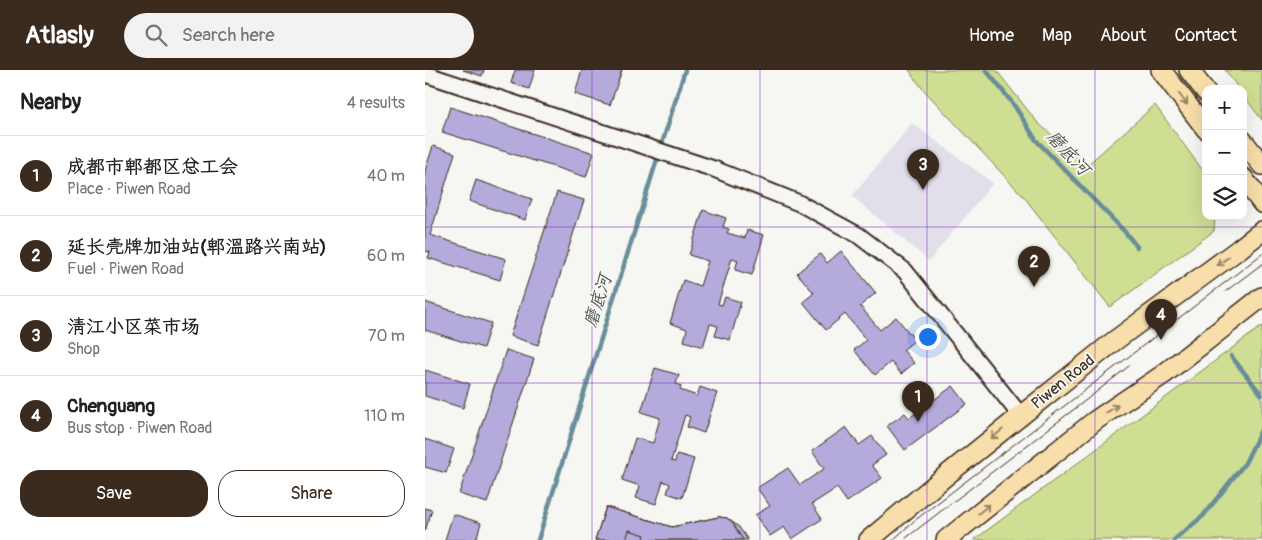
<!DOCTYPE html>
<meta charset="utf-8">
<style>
:root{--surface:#fff;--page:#f2f2f2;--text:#202124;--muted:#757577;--line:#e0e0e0;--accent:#3b2a1e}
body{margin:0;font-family:Pangolin,"LXGW WenKai TC",sans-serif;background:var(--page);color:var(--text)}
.controls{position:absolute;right:15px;top:15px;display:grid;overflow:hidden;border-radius:10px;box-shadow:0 5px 20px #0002}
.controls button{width:45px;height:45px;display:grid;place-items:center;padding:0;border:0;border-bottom:1px solid var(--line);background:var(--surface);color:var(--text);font:25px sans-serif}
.you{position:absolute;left:502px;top:266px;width:18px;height:18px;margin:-12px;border:4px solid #fff;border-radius:50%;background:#1a73e8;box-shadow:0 0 0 8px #1a73e833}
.badge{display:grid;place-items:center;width:32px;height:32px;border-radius:50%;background:var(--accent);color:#fff;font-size:16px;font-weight:700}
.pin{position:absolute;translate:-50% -41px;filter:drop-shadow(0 1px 2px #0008)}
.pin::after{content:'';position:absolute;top:26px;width:18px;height:15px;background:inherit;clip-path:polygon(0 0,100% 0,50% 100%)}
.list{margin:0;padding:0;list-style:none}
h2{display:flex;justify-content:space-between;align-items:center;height:65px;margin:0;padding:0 20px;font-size:21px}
h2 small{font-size:16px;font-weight:400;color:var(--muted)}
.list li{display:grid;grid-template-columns:32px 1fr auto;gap:15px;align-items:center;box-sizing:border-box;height:80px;padding:0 20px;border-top:1px solid var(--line)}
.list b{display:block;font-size:19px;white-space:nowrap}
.list p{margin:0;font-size:16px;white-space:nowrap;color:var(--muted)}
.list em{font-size:16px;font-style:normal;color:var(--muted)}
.actions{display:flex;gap:10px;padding:15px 20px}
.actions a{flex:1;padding:11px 0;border:1px solid var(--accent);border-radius:20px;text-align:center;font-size:18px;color:var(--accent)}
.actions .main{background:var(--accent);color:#fff}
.icon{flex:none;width:28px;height:28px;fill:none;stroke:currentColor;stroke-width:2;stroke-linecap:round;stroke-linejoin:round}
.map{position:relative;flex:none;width:837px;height:470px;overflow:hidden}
header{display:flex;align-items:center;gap:30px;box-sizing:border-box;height:70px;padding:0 25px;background:var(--accent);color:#fff}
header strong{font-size:24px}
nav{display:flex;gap:28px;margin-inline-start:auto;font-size:18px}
.search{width:350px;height:45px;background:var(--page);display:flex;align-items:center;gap:12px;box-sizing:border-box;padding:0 18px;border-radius:28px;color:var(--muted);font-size:19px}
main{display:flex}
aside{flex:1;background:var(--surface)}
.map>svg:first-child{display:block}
</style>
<header>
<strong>Atlasly</strong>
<div class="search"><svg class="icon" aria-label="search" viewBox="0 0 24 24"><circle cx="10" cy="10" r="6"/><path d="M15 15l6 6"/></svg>Search here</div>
<nav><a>Home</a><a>Map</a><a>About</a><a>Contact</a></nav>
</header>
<main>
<aside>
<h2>Nearby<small>4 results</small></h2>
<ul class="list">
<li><span class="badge">1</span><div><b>成都市郫都区总工会</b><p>Place · Piwen Road</p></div><em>40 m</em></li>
<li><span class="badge">2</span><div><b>延长壳牌加油站(郫温路兴南站)</b><p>Fuel · Piwen Road</p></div><em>60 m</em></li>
<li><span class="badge">3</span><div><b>清江小区菜市场</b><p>Shop</p></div><em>70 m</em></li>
<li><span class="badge">4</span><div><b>Chenguang</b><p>Bus stop · Piwen Road</p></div><em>110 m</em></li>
</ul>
<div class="actions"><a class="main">Save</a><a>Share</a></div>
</aside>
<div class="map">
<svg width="837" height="470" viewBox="0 0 837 470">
<rect width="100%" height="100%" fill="#f6f6f2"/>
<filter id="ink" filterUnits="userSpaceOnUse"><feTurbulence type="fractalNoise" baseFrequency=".02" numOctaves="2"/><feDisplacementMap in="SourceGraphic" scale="10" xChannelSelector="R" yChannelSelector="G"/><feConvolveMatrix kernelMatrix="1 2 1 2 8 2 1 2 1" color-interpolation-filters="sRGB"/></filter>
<g filter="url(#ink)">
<!-- built -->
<polygon fill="#e2dfeb" points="487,53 568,113 504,191 427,126"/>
<!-- green -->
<g fill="#cede92" stroke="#848458">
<polygon points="484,0 571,0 613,53 662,95 730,35 781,105 781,146 790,146 789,161 685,237 599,127 497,18"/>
<polygon points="800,0 837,1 837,50 818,25 818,19 814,19"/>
<polygon points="837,256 837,470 549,470"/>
</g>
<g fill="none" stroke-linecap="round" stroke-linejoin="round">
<!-- stream -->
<g stroke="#6a8e99" stroke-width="4.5">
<polyline points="561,0 589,35 611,70 700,162 712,177"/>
<polyline points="806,286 837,325"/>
<polyline points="113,470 260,0"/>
<polyline points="749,470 778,446 820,393 837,358"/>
</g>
</g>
<!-- building -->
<g fill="#b4aadb" stroke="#3b2a1e">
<polygon points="38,0 59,0 57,6"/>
<polygon points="90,0 110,0 104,19 86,13"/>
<polygon points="157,0 197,0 185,35 150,24"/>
<polygon points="25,37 169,83 161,107 17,62"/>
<polygon points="8,76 30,83 5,165 81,189 75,210 3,188 5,182 0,181 0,101"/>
<polygon points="51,110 107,129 100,150 44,131"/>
<polygon points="132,122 159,130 113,275 85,266"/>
<polygon points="278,140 301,148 298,157 304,159 302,163 320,168 322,160 339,165 327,205 310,200 313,190 307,188 293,234 297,235 300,227 316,232 305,270 290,266 293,256 285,254 278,277 259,271 262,259 245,253 258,210 275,216 283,191 264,185"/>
<polygon points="416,181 451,223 435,236 455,260 471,247 490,270 478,280 489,293 476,304 466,292 450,305 429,280 441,270 420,244 401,260 378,232 389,223 372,203 395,184 402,193"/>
<polygon points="0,232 66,253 58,278 0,260"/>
<polygon points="81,280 109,289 62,433 34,424"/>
<polygon points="230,298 254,305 251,314 256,316 255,320 272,326 275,317 292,323 279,363 262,357 265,347 260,345 246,391 250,392 252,384 269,389 257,428 242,423 245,414 238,411 231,434 211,428 215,416 197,410 210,368 228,373 235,348 216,342"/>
<polygon points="0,300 45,314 38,338 0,326"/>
<polygon points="528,316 542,334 480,380 462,356 480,343 484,348"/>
<polygon points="421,357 434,375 447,366 461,385 447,395 457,408 422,432 412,418 387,434 397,449 367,469 359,457 345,466 330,445 345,436 332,418 363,398 375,415 399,399 387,381"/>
<polygon points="0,369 29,379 21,403 0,397"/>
<polygon points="181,437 247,457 294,447 302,448 314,457 323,470 170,470"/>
<polygon points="181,437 247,457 294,447 302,448 306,453 311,470 170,470"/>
<polygon points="181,437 247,457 294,447 302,448 307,452 318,470 170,470"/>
<polygon points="0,438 7,440 0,461"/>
<polygon points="28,444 56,453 51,470 20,470"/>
<polygon points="204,460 220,465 219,470 201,470"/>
</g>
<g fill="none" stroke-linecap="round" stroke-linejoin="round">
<defs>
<polyline id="minor" points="0,4 289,99 374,133 433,165 480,201 596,346"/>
<g id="major">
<polyline points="736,0 781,59"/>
<polyline points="764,0 781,22"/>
<polyline points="818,71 837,95"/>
<polyline points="818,108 837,133"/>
<polyline points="444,470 523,404 688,272 814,179 837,161"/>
<polyline points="521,470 671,350 739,304 837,227"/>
</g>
</defs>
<!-- minor casing -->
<use href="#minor" stroke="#3b2a1e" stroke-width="19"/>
<!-- major casing -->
<use href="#major" stroke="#3b2a1e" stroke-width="22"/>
<!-- minor -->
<use href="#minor" stroke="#f6f6f2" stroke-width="15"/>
<!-- major -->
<use href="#major" stroke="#f8deab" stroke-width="19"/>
<!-- tram -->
<g stroke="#3b2a1e" stroke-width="1">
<polyline points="801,221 837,194"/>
<polyline points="481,468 665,327 704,296"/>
<polyline points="468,470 489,451 732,265 837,184"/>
</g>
</g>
<!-- one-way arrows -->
<defs><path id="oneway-shaft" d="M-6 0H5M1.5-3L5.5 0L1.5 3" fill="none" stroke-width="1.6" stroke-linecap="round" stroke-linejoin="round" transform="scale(1.25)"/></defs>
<g stroke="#9a8464">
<use href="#oneway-shaft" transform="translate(758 29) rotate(53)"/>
<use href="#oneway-shaft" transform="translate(798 191) rotate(144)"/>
<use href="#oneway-shaft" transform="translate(687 339) rotate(-33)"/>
<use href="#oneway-shaft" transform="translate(572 364) rotate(141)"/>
<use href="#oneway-shaft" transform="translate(559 439) rotate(-39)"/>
</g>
</g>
<!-- grid -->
<path fill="none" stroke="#7b2cbf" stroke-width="1" stroke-opacity="0.55" d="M167,0V470M335,0V470M502,0V470M670,0V470M0,157H837M0,313H837"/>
<g text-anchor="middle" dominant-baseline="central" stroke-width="4" stroke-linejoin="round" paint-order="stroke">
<!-- street labels -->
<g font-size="16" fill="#3b2a1e" stroke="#f6f6f2">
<text transform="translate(638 312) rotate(-39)">Piwen Road</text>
</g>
<!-- water labels -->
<g font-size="18" font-style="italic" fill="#4f5451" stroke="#f6f6f2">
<text transform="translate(643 83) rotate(47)">磨底河</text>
<text transform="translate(173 231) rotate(-73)">磨底河</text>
</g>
</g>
</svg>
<div class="controls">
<button>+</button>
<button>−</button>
<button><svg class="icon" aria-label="layers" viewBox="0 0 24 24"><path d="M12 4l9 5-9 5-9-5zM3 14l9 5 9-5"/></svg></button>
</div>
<div class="you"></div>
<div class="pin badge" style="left:493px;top:352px">1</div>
<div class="pin badge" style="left:609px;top:217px">2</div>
<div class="pin badge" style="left:498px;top:120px">3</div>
<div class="pin badge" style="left:736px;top:270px">4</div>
</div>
</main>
